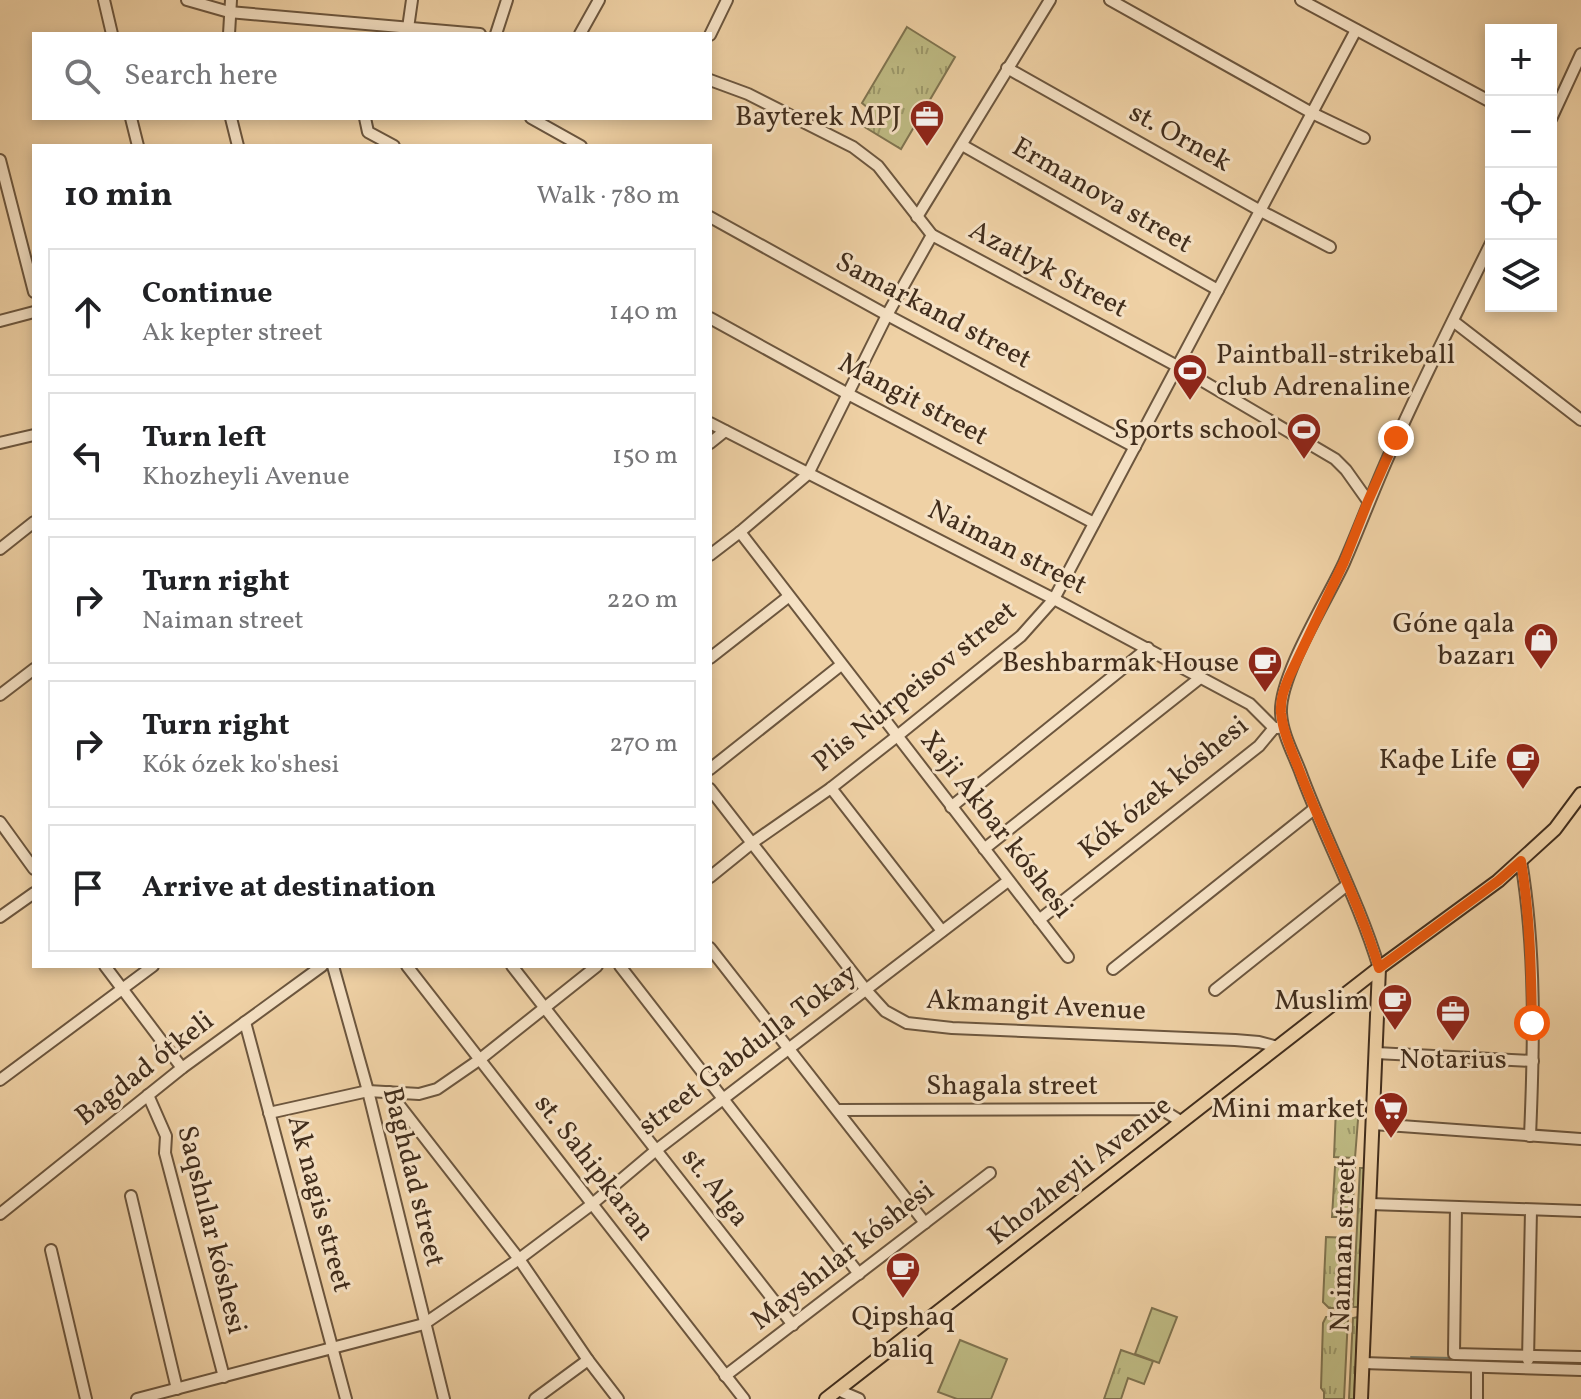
<!DOCTYPE html>
<meta charset="utf-8">
<style>
:root{--surface:#fff;--page:#f6f6f6;--text:#202124;--muted:#757577;--line:#e0e0e0}
body{margin:0;font-family:Vollkorn,serif;background:var(--page);color:var(--text)}
.controls{position:absolute;right:24px;top:24px;display:grid;overflow:hidden;border-radius:0px;box-shadow:0 4px 12px #0003}
.controls button{width:72px;height:72px;display:grid;place-items:center;padding:0;border:0;border-bottom:2px solid var(--line);background:var(--surface);color:var(--text);font:40px sans-serif}
.stop{position:absolute;width:24px;height:24px;margin:-18px;border:6px solid #ea580c;border-radius:50%;background:#fff}
.stop.end{background:#ea580c;border-color:#fff;box-shadow:0 2px 8px #0008}
.list{margin:0;padding:0;list-style:none}
h2{display:flex;justify-content:space-between;align-items:center;height:104px;margin:0;padding:0 32px;font-size:34px}
h2 small{font-size:26px;font-weight:400;color:var(--muted)}
.list li{display:grid;grid-template-columns:52px 1fr auto;gap:24px;align-items:center;box-sizing:border-box;height:128px;margin:0 16px 16px;padding:0 16px;border:2px solid var(--line);border-radius:0px}
.list b{display:block;font-size:30px;white-space:nowrap}
.list p{margin:0;font-size:26px;white-space:nowrap;color:var(--muted)}
.list em{font-size:26px;font-style:normal;color:var(--muted)}
.icon{flex:none;width:44px;height:44px;fill:none;stroke:currentColor;stroke-width:2;stroke-linecap:round;stroke-linejoin:round}
.map{position:relative;flex:none;width:1581px;height:1399px;overflow:hidden}
.search{position:absolute;background:var(--surface);box-shadow:0 4px 12px #0003;left:32px;top:32px;width:680px;height:88px;display:flex;align-items:center;gap:20px;box-sizing:border-box;padding:0 28px;border-radius:0px;color:var(--muted);font-size:30px}
.panel{position:absolute;background:var(--surface);box-shadow:0 4px 12px #0003;left:32px;top:144px;width:680px;height:824px;border-radius:0px}
.map>svg:first-child{display:block}
</style>
<div class="map">
<svg width="1581" height="1399" viewBox="0 0 1581 1399">
<defs>
<pattern id="grass-tufts" width="24" height="20" patternUnits="userSpaceOnUse" patternTransform="scale(2)"><rect width="24" height="20" fill="#beba83"/><path d="M3 7l-1-3M5 7V3M7 7l1-3M15 17l-1-3M17 17v-4M19 17l1-3" fill="none" stroke="#9c986a"/></pattern>
</defs>
<rect width="100%" height="100%" fill="#efd1a5"/>
<filter id="stains"><feTurbulence type="fractalNoise" baseFrequency=".0025" numOctaves="4"/><feColorMatrix values="0 0 0 0 .2 0 0 0 0 .09 0 0 0 0 .02 0 0 0 .5 -.17"/></filter>
<radialGradient id="worn" r=".72"><stop offset=".6" stop-color="#630" stop-opacity="0"/><stop offset="1" stop-color="#630" stop-opacity=".3"/></radialGradient>
<!-- grass -->
<g fill="url(#grass-tufts)" stroke="#807450" stroke-width="2">
<polygon points="907,27 955,57 901,149 858,123 868,108 862,103"/>
<polygon points="1336,1107 1359,1107 1355,1158 1334,1157"/>
<polygon points="1335,1167 1355,1167 1352,1217 1332,1217"/>
<polygon points="1360,1168 1364,1168 1358,1307 1353,1307"/>
<polygon points="1326,1237 1352,1238 1348,1308 1329,1308 1323,1302"/>
<polygon points="1326,1317 1348,1317 1344,1399 1324,1399 1324,1392 1321,1388 1323,1323"/>
<polygon points="1358,1317 1354,1399 1349,1399 1353,1318"/>
<polygon points="1121,1350 1153,1361 1144,1384 1128,1378 1121,1399 1104,1399"/>
</g>
<!-- garden -->
<g fill="#beba83" stroke="#807450" stroke-width="2">
<polygon points="1152,1308 1177,1317 1159,1363 1135,1354"/>
<polygon points="960,1340 1007,1359 991,1399 957,1399 938,1392"/>
</g>
<g fill="none" stroke-linecap="round" stroke-linejoin="round">
<!-- stream -->
<g stroke="#768072" stroke-width="2">
<polyline points="1411,1357 1452,1358"/>
<polyline points="1550,1361 1581,1362"/>
</g>
<defs>
<g id="minor">
<polyline points="104,0 112,34"/>
<polyline points="187,0 229,12 480,34"/>
<polyline points="1110,0 1312,113 1364,138"/>
<polyline points="1301,0 1491,102"/>
<polyline points="408,28 412,0"/>
<polyline points="229,34 231,0"/>
<polyline points="496,34 507,0"/>
<polyline points="580,34 599,0"/>
<polyline points="710,35 727,0"/>
<polyline points="1007,68 1259,210 1330,247"/>
<polyline points="710,80 748,94 853,147 878,166 932,235 1177,366 1335,459 1346,470 1368,501"/>
<polyline points="131,118 138,146"/>
<polyline points="231,118 238,146"/>
<polyline points="365,118 368,132 394,146"/>
<polyline points="531,118 581,146"/>
<polyline points="1551,119 1581,54"/>
<polyline points="962,145 1218,290"/>
<polyline points="0,160 34,292"/>
<polyline points="710,217 887,315 1135,447"/>
<polyline points="917,217 1050,0"/>
<polyline points="710,318 848,394 1094,523"/>
<polyline points="0,321 34,312"/>
<polyline points="1453,321 1581,420"/>
<polyline points="710,423 1054,599 1250,704 1274,728"/>
<polyline points="0,443 34,435"/>
<polyline points="710,443 725,431"/>
<polyline points="740,532 1068,957"/>
<polyline points="0,549 34,522"/>
<polyline points="710,555 740,532 808,474 887,315 932,235"/>
<polyline points="710,658 788,597"/>
<polyline points="0,695 34,669"/>
<polyline points="710,769 841,665"/>
<polyline points="831,788 942,931"/>
<polyline points="710,789 866,990 885,1011 907,1023 952,1028 1235,1040 1259,1042 1278,1047"/>
<polyline points="951,807 1148,648"/>
<polyline points="0,822 34,869"/>
<polyline points="984,849 1200,678"/>
<path d="M1521,861C1536,951 1534,1044 1530,1136"/>
<polyline points="710,877 752,843 831,788 896,737 1021,636 1054,599 1356,30"/>
<polyline points="0,917 34,893"/>
<polyline points="1039,920 1259,746 1274,728 1278,728"/>
<polyline points="710,948 925,1223"/>
<polyline points="105,966 182,1068"/>
<polyline points="333,966 368,1091 444,1399"/>
<polyline points="407,966 744,1399"/>
<polyline points="512,966 793,1325"/>
<polyline points="620,966 859,1274"/>
<path d="M1379,968C1359,901 1324,837 1300,771C1293,753 1282,733 1281,713C1279,676 1327,600 1344,563C1362,522 1377,480 1396,440C1426,373 1459,308 1491,243"/>
<polyline points="1113,969 1314,809"/>
<polyline points="1215,990 1347,885"/>
<polyline points="245,1022 346,1399"/>
<polyline points="1376,1053 1533,1061"/>
<polyline points="0,1080 153,966"/>
<polyline points="389,1092 519,1259 588,1360 618,1399"/>
<polyline points="148,1095 166,1136 165,1153 224,1377"/>
<polyline points="838,1110 1161,1109 1182,1122"/>
<polyline points="269,1113 368,1091 419,1094 437,1089 479,1060 597,966"/>
<polyline points="1373,1124 1581,1139"/>
<polyline points="131,1196 177,1389"/>
<polyline points="1370,1204 1581,1211"/>
<polyline points="1456,1207 1454,1354 1581,1357"/>
<polyline points="0,1214 182,1068 322,966"/>
<polyline points="51,1250 86,1399"/>
<polyline points="1528,1360 1531,1210"/>
<polyline points="1363,1363 1581,1370"/>
<polyline points="725,1376 990,1173"/>
<polyline points="838,1390 859,1399"/>
<polyline points="137,1399 424,1324 519,1259 591,1205 655,1151 1008,881"/>
<polyline points="535,1399 588,1360"/>
<polyline points="1477,1399 1477,1367"/>
</g>
<g id="major">
<polyline points="826,1399 1379,968 1498,881 1555,829 1581,794"/>
<polyline points="1361,1399 1379,968"/>
</g>
</defs>
<!-- minor casing -->
<use href="#minor" stroke="#6c563e" stroke-width="14"/>
<!-- major casing -->
<use href="#major" stroke="#412d1c" stroke-width="16"/>
<!-- minor -->
<use href="#minor" stroke="#f5e1c4" stroke-width="10"/>
<!-- major -->
<use href="#major" stroke="#efd1a5" stroke-width="12"/>
</g>
<g fill="none" stroke-linecap="round" stroke-linejoin="round">
<!-- route -->
<path stroke="#ea580c" stroke-width="10" d="M1396,438L1368,501L1344,562L1289,677C1284,689 1280,700 1281,713C1283,733 1293,754 1300,772C1325,838 1359,901 1379,968L1498,881L1521,861C1530,915 1531,968 1532,1023"/>
</g>
<!-- icons -->
<defs>
<symbol id="office-pin" viewBox="-11 -11 22 30"><path d="M0 17L-7.5 6A9.5 9.5 0 1 1 7.5 6Z" fill="#8f2418" stroke="#f5e1c4"/><path d="M-6-3h4V-5.5h4V-3h4V5H-6ZM-1-4.5V-3h2v-1.5ZM-6 0V1H6V0Z" fill="#fff"/></symbol>
<symbol id="stadium-pin" viewBox="-11 -11 22 30"><path d="M0 17L-7.5 6A9.5 9.5 0 1 1 7.5 6Z" fill="#8f2418" stroke="#f5e1c4"/><path d="M0-5a6.5 5 0 1 0 0 10a6.5 5 0 1 0 0-10ZM-3.5-1.8h7v3.6h-7Z" fill="#fff"/></symbol>
<symbol id="shop-pin" viewBox="-11 -11 22 30"><path d="M0 17L-7.5 6A9.5 9.5 0 1 1 7.5 6Z" fill="#8f2418" stroke="#f5e1c4"/><path d="M-5-2.5h2.3a2.7 3.5 0 0 1 5.4 0H5L5.5 6h-11ZM-1.5-2.5h3a1.5 2.3 0 0 0-3 0Z" fill="#fff"/></symbol>
<symbol id="cafe-pin" viewBox="-11 -11 22 30"><path d="M0 17L-7.5 6A9.5 9.5 0 1 1 7.5 6Z" fill="#8f2418" stroke="#f5e1c4"/><path d="M-5.5-4.5H6V0H3Q3 3.5 0 3.5H-2.5Q-5.5 3.5-5.5 0ZM3-3.2v2h1.7v-2ZM-6 4.5H4V6H-6Z" fill="#fff"/></symbol>
<symbol id="supermarket-pin" viewBox="-11 -11 22 30"><path d="M0 17L-7.5 6A9.5 9.5 0 1 1 7.5 6Z" fill="#8f2418" stroke="#f5e1c4"/><path d="M-6-5.5h2.5l.6 2H6L4.5 2H-2.5L-4.4-4H-6ZM-1.5 3.2a1.3 1.3 0 1 0 .1 0ZM3 3.2a1.3 1.3 0 1 0 .1 0Z" fill="#fff"/></symbol>
</defs>
<g fill-rule="evenodd">
<use href="#office-pin" x="907" y="97" width="40" height="54"/>
<use href="#stadium-pin" x="1170" y="351" width="40" height="54"/>
<use href="#stadium-pin" x="1284" y="410" width="40" height="54"/>
<use href="#shop-pin" x="1521" y="620" width="40" height="54"/>
<use href="#cafe-pin" x="1245" y="643" width="40" height="54"/>
<use href="#cafe-pin" x="1503" y="740" width="40" height="54"/>
<use href="#cafe-pin" x="1375" y="981" width="40" height="54"/>
<use href="#office-pin" x="1433" y="992" width="40" height="54"/>
<use href="#supermarket-pin" x="1371" y="1089" width="40" height="54"/>
<use href="#cafe-pin" x="883" y="1249" width="40" height="54"/>
</g>
<g text-anchor="middle" dominant-baseline="central" stroke-width="6" stroke-linejoin="round" paint-order="stroke">
<!-- poi labels -->
<g font-size="28" fill="#412d1c" stroke="#f5e1c4" text-anchor="end">
<text x="901" y="117">Bayterek MPJ</text>
<text x="1216" y="355" text-anchor="start">Paintball-strikeball<tspan x="1216" dy="32">club Adrenaline</tspan></text>
<text x="1278" y="430">Sports school</text>
<text x="1515" y="624">Góne qala<tspan x="1515" dy="32">bazarı</tspan></text>
<text x="1239" y="663">Beshbarmak House</text>
<text x="1497" y="760">Кафе Life</text>
<text x="1369" y="1001">Muslim</text>
<text x="1453" y="1060" text-anchor="middle">Notarius</text>
<text x="1365" y="1109">Mini market</text>
<text x="903" y="1317" text-anchor="middle">Qipshaq<tspan x="903" dy="32">baliq</tspan></text>
</g>
<!-- street labels -->
<g font-size="28" fill="#412d1c" stroke="#f5e1c4">
<text transform="translate(1180 138) rotate(29)">st. Ornek</text>
<text transform="translate(1102 196) rotate(30)">Ermanova street</text>
<text transform="translate(1048 270) rotate(28)">Azatlyk Street</text>
<text transform="translate(933 311) rotate(28)">Samarkand street</text>
<text transform="translate(913 400) rotate(28)">Mangit street</text>
<text transform="translate(1007 548) rotate(27)">Naiman street</text>
<text transform="translate(915 687) rotate(-39)">Plis Nurpeisov street</text>
<text transform="translate(1164 788) rotate(-39)">Kók ózek kóshesi</text>
<text transform="translate(996 825) rotate(52)">Xaji Akbar kóshesi</text>
<text transform="translate(1036 1006) rotate(3)">Akmangit Avenue</text>
<text transform="translate(748 1050) rotate(-37)">street Gabdulla Tokay</text>
<text transform="translate(145 1069) rotate(-38)">Bagdad ótkeli</text>
<text x="1012" y="1086">Shagala street</text>
<text transform="translate(594 1168) rotate(52)">st. Sahipkaran</text>
<text transform="translate(1080 1171) rotate(-38)">Khozheyli Avenue</text>
<text transform="translate(413 1177) rotate(76)">Baghdad street</text>
<text transform="translate(715 1188) rotate(52)">st. Alga</text>
<text transform="translate(319 1204) rotate(75)">Ak nagis street</text>
<text transform="translate(211 1230) rotate(76)">Saqshılar kóshesi</text>
<text transform="translate(1344 1245) rotate(-88)">Naiman street</text>
<text transform="translate(843 1256) rotate(-38)">Mayshılar kóshesi</text>
</g>
</g>
<rect width="100%" height="100%" filter="url(#stains)"/>
<rect width="100%" height="100%" fill="url(#worn)"/>
</svg>
<div class="controls">
<button>+</button>
<button>−</button>
<button><svg class="icon" aria-label="locate" viewBox="0 0 24 24"><circle cx="12" cy="12" r="6"/><path d="M12 2v4M12 18v4M2 12h4M18 12h4"/></svg></button>
<button><svg class="icon" aria-label="layers" viewBox="0 0 24 24"><path d="M12 4l9 5-9 5-9-5zM3 14l9 5 9-5"/></svg></button>
</div>
<div class="stop" style="left:1532px;top:1023px"></div>
<div class="stop end" style="left:1396px;top:438px"></div>
<div class="search"><svg class="icon" aria-label="search" viewBox="0 0 24 24"><circle cx="10" cy="10" r="6"/><path d="M15 15l6 6"/></svg>Search here</div>
<section class="panel">
<h2>10 min<small>Walk · 780 m</small></h2>
<ul class="list">
<li><svg class="icon" aria-label="ahead" viewBox="0 0 24 24"><path d="M12 20V5M6 11l6-6 6 6"/></svg><div><b>Continue</b><p>Ak kepter street</p></div><em>140 m</em></li>
<li><svg class="icon" aria-label="left" viewBox="0 0 24 24"><path d="M17 20v-9H6M10 6l-5 5 5 5"/></svg><div><b>Turn left</b><p>Khozheyli Avenue</p></div><em>150 m</em></li>
<li><svg class="icon" aria-label="right" viewBox="0 0 24 24"><path d="M7 20v-9h11M14 6l5 5-5 5"/></svg><div><b>Turn right</b><p>Naiman street</p></div><em>220 m</em></li>
<li><svg class="icon" aria-label="right" viewBox="0 0 24 24"><path d="M7 20v-9h11M14 6l5 5-5 5"/></svg><div><b>Turn right</b><p>Kók ózek ko'shesi</p></div><em>270 m</em></li>
<li><svg class="icon" aria-label="arrive" viewBox="0 0 24 24"><path d="M6 21V4h12l-3 4 3 4H6"/></svg><div><b>Arrive at destination</b></div></li>
</ul>
</section>
</div>
